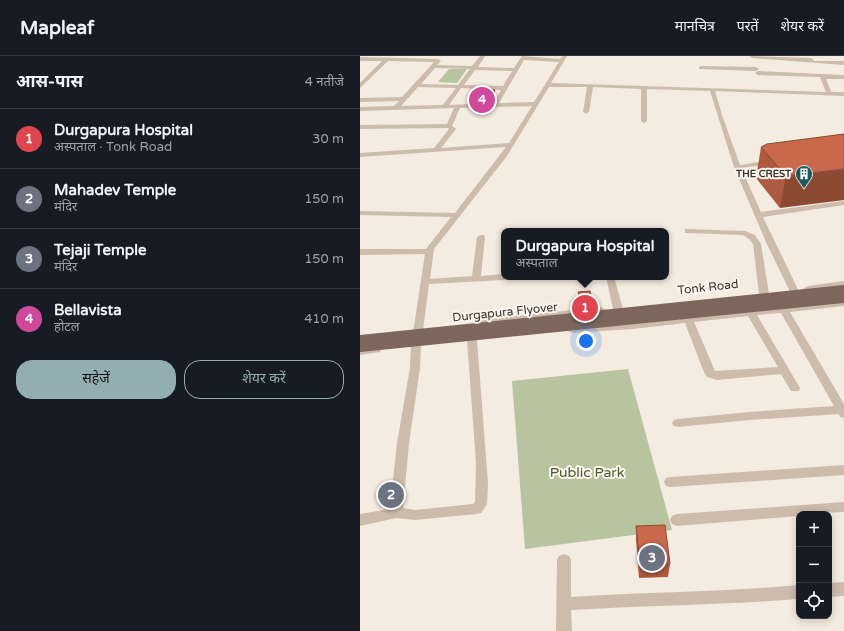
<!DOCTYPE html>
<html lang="hi">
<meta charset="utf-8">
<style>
:root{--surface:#171b24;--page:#242831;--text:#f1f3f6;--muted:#9ea1a6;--line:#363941;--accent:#92aeb2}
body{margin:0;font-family:"Varela Round","Noto Sans Devanagari",sans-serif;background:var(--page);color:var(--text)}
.controls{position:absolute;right:12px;bottom:12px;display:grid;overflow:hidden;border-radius:8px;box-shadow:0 2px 10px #0003}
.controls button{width:36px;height:36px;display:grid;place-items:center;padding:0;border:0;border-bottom:1px solid var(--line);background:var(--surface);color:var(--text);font:20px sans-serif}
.you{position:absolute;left:226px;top:285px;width:14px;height:14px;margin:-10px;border:3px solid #fff;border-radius:50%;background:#1a73e8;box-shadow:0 0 0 6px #1a73e833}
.badge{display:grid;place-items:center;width:26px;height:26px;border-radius:50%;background:var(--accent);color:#fff;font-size:13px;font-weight:700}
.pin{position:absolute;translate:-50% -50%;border:2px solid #fff;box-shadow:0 1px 4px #0006}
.popup{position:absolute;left:141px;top:172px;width:168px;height:52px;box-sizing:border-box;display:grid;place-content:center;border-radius:8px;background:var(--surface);filter:drop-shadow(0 1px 3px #0005);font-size:13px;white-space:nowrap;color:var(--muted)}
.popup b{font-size:15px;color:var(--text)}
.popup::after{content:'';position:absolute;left:50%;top:100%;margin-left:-8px;border:8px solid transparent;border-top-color:var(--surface)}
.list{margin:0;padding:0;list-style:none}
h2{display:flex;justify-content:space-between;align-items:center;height:52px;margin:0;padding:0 16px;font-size:17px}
h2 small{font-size:13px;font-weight:400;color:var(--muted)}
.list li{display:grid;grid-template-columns:26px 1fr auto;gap:12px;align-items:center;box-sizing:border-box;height:60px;padding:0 16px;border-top:1px solid var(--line)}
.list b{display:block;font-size:15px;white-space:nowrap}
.list p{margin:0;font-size:13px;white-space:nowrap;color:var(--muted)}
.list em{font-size:13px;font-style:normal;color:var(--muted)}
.actions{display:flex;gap:8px;padding:12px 16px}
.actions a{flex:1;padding:9px 0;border:1px solid var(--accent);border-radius:16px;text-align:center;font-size:14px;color:var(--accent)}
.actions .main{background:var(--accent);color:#111}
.icon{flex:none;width:22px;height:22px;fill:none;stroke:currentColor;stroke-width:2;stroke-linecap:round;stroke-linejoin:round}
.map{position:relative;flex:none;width:484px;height:575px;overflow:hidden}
header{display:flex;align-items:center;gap:24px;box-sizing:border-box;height:56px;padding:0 20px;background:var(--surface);border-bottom:1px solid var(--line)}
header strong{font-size:19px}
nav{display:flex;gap:22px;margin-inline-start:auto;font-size:14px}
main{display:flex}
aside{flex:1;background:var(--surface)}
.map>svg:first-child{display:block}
</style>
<header>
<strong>Mapleaf</strong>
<nav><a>मानचित्र</a><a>परतें</a><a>शेयर करें</a></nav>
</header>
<main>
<aside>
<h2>आस-पास<small>4 नतीजे</small></h2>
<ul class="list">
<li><span class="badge" style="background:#e0444e">1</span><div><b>Durgapura Hospital</b><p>अस्पताल · Tonk Road</p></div><em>30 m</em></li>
<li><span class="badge" style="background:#6b7280">2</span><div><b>Mahadev Temple</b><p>मंदिर</p></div><em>150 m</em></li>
<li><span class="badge" style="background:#6b7280">3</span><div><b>Tejaji Temple</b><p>मंदिर</p></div><em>150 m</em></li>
<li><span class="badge" style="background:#d1479c">4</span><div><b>Bellavista</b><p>होटल</p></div><em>410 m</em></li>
</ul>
<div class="actions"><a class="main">सहेजें</a><a>शेयर करें</a></div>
</aside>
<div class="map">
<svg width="484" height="575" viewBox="0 0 484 575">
<rect width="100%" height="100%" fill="#f4ebe1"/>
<!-- green -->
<g fill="#b8c4a0">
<polygon points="89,13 107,13 97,27 78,26"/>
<polygon points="268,313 312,474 165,493 152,325"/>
</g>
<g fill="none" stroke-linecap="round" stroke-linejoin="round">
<!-- minor -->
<g fill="#cdbbac" fill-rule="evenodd">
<path d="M120,0H125L118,11L154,12L162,0L200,3L203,0H207L191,27L466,36L460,21L398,19L395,17L398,15L484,19V23H466L471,36H484V40L355,35L362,59L380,109L411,104L414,106L411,108L381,112L401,156L484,145V149L403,161L444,246L439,249L436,248L406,186L374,111L350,35L287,33V65L284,67L281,65V33L233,31L229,56L226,58L223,56L227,31H189L147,100L74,193L70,223L112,220L117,181L121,179H124L125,181L121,220L144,218V221H148L144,224L69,228L61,290L60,312L49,387L43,452L55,454L113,448L115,446L116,407L107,284L112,281L117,284L128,427L127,448L121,457L116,458L55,464L36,462L0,470V458L30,453L37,387L50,312L51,290L65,198L0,199V193H66L91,161L0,159V155L95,157L146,91L0,101V97L74,92L89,73L88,72L0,73V69L87,68L94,52L0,55V51L34,50L39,45L0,46V42L42,41L74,6L28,5L0,32V27L22,5H0V1L78,3L81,5L77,9L112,10ZM164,4L199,6L174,46L139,47ZM75,12L110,13L98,29L61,28ZM115,14L152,15L143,30L104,29ZM58,31L96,32L83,49L41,50ZM101,32L141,34L133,47L89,49ZM172,50L149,87L81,92L96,73L92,70L100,52Z"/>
<polygon points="390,0 452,2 454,5 484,5 484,9 392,2"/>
<polygon points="341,10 396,11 399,13 396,15 339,13 339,11"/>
<polygon points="325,173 385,175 395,179 401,188 409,238 407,240 404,241 399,238 393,188 389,183 383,179 328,177 325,177"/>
<polygon points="246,221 254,221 263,253 261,255 255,255 253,253"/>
<polygon points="484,225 484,231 448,236 443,233 448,230"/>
<path d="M484,244V250L430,256L484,348V362L480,361L479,358L389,364L318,371L314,370L312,367L314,364L318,363L389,356L474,350L421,257L397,259L440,332L439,335H431L421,318L357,324L347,321L343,314L325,267L273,273L211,277L206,274L211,271L273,267ZM388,260L418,311L355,315L334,266Z"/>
<polygon points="241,251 246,254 244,256 119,270 114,267 119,264"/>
<polygon points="16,291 20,292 21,294 20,296 0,299 0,293"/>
<polygon points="484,409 484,419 310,431 306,430 304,426 306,422 310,421"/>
<polygon points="484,446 484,456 439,458 439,460 317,470 312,468 310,464 312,460 317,458"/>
<path d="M204,498L209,500L211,504V541C287,536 363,536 439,529V543C363,549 287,549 211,554L212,575H196L197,504L199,500Z"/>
<polygon points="484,526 484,540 469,541 469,527"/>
</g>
<!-- major-bridge -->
<g stroke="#7d675c" stroke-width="10">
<polyline points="0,284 484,234"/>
<polyline points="0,291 484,242"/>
</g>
</g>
<!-- wall -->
<g fill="#ac5a40">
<polygon points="135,34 135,40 132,46 110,47 110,40"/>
<polygon points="484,78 420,152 396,122 401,91"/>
<polygon points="218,236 232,242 232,250 220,252 218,245"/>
<polygon points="30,435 29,444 25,445 24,440"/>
<polygon points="276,470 310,508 308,521 279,522 276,484"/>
</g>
<!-- shaded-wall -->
<g fill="#8c4a34">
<polygon points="135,34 135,40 132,46 131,39"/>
<polygon points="484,113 484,144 420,152 426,120"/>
<polygon points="29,430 30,435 29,444 28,439"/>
</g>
<!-- building -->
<g fill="#c8694b" stroke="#8c4a34">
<polygon points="113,33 135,34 131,39 110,40"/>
<polygon points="484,78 484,113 426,120 401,91 407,88"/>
<polygon points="230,235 232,242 220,243 218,236"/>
<polygon points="29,430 28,439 24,440 25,431"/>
<polygon points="305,469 310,508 280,509 276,470"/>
</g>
<!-- icons -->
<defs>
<symbol id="building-pin" viewBox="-11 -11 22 30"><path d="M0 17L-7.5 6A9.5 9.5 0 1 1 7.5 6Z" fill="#1f5a5e" stroke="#fbf5ee"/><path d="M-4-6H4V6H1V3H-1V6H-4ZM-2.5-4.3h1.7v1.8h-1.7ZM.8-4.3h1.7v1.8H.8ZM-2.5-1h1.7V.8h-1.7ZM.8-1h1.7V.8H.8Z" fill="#fff"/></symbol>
</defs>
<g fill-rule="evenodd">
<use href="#building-pin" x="434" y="108" width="20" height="27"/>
</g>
<g text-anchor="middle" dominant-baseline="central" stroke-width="4" stroke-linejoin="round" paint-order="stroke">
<!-- far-poi labels -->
<g font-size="10" font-weight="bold" fill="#3b302b" stroke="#fbf5ee" text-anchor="end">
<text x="431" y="118">THE CREST</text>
</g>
<!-- street labels -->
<g font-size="12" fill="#3b302b" stroke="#fbf5ee">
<text transform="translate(348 231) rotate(-6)">Tonk Road</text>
<text transform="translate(145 256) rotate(-6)">Durgapura Flyover</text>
</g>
<!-- near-park labels -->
<g font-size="14" fill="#4a5a2e" stroke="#fbf5ee">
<text x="227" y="416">Public Park</text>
</g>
</g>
</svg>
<div class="controls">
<button>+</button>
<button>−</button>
<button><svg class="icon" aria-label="locate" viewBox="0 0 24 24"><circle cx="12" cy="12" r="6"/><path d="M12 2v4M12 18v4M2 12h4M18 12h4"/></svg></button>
</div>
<div class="you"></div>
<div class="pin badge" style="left:225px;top:252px;background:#e0444e">1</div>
<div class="popup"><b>Durgapura Hospital</b>अस्पताल</div>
<div class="pin badge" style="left:31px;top:439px;background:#6b7280">2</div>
<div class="pin badge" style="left:292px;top:502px;background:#6b7280">3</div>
<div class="pin badge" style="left:122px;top:44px;background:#d1479c">4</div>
</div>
</main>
